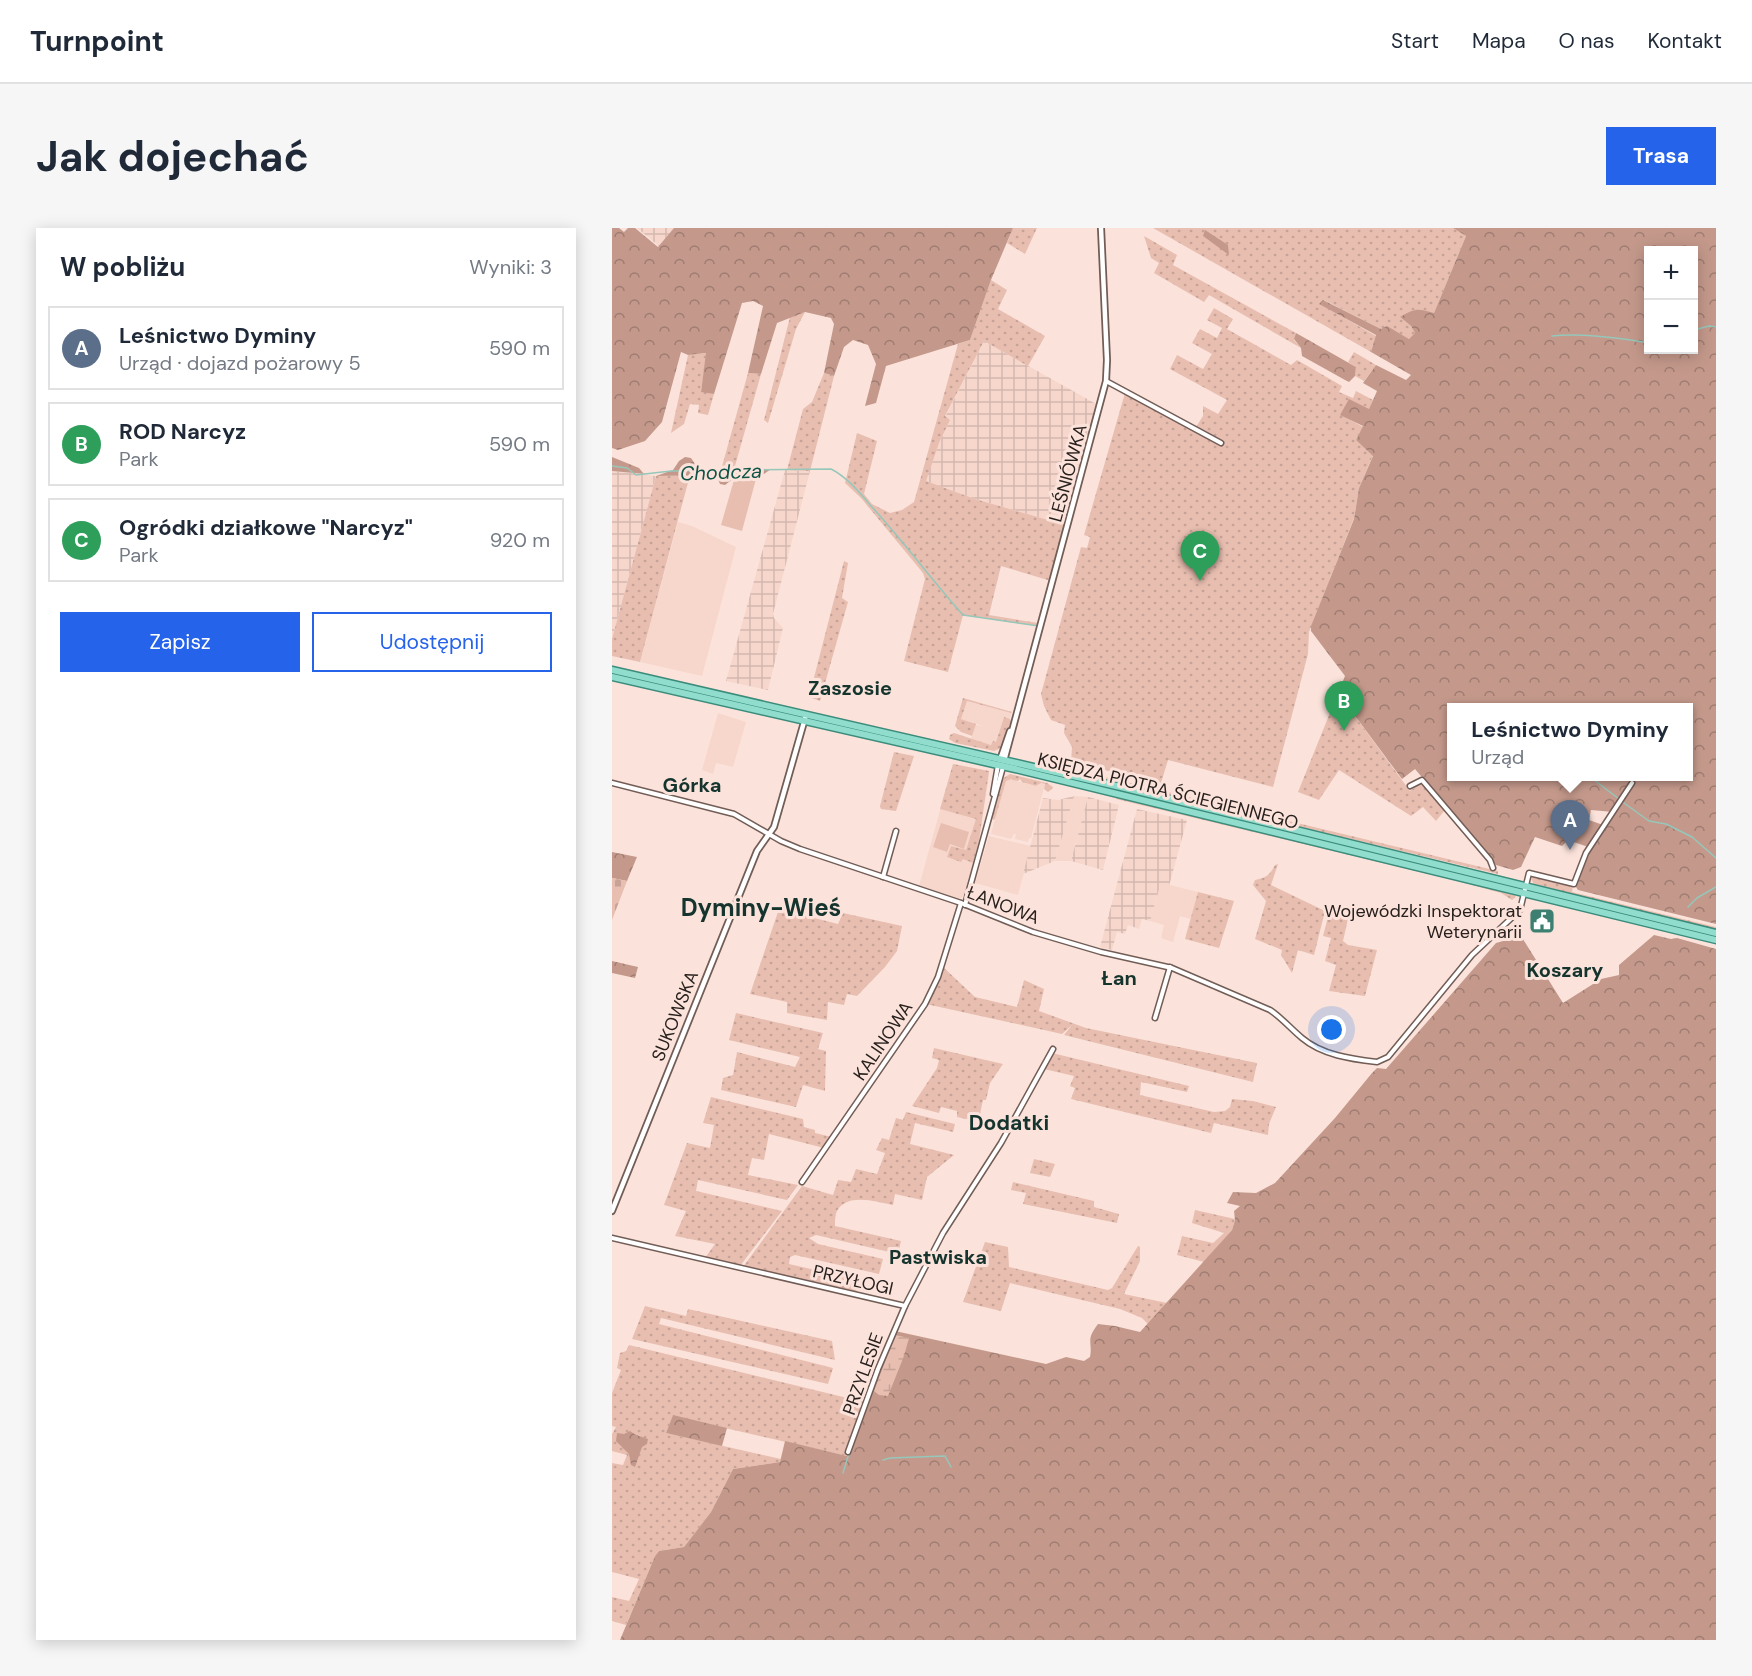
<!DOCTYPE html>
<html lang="pl">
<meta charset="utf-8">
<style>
:root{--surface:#fff;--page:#f6f6f7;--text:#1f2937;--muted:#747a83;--line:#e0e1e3;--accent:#2563eb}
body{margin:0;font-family:"DM Sans",sans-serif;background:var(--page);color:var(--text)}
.controls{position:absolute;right:18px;top:18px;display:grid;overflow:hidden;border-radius:0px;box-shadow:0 3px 15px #0003}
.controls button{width:54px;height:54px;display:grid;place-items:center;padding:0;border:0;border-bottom:2px solid var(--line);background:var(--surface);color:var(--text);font:30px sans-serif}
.you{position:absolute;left:720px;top:802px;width:21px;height:21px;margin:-15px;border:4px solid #fff;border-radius:50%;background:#1a73e8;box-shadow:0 0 0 9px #1a73e833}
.badge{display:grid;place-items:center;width:39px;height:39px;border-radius:50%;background:var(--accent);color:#fff;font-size:20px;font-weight:700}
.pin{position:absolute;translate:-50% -50px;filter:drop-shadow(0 2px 3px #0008)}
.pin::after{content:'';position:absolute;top:32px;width:21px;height:18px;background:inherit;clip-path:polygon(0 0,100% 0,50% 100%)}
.popup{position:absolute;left:835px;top:475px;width:246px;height:78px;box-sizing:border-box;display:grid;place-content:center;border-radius:0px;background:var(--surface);filter:drop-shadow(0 2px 4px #0005);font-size:20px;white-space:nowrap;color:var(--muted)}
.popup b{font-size:22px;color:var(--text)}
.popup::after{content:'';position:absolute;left:50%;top:100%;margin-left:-12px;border:12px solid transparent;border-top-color:var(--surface)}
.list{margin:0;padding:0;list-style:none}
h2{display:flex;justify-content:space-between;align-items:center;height:78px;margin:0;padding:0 24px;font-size:26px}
h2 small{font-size:20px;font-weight:400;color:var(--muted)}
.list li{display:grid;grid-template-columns:39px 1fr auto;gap:18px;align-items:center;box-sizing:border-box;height:84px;margin:0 12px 12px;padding:0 12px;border:2px solid var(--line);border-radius:0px}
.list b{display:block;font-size:22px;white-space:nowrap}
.list p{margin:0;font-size:20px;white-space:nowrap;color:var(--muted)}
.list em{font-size:20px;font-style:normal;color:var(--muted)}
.actions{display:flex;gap:12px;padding:18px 24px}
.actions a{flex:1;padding:14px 0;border:2px solid var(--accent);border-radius:0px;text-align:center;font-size:21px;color:var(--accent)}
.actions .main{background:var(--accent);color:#fff}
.map{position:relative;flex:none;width:1104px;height:1412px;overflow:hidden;border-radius:0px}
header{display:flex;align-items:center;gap:36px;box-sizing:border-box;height:84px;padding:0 30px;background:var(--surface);border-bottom:2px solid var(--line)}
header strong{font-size:28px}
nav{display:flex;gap:33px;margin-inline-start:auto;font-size:21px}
.intro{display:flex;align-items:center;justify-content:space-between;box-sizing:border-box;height:144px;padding:0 36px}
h1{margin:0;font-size:42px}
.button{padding:15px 27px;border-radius:0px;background:var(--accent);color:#fff;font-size:21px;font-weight:700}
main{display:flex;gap:36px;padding:0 36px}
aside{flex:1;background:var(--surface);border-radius:0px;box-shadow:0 3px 15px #0003}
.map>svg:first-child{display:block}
</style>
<header>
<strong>Turnpoint</strong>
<nav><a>Start</a><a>Mapa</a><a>O nas</a><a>Kontakt</a></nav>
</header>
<div class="intro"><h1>Jak dojechać</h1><a class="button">Trasa</a></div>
<main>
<aside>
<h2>W pobliżu<small>Wyniki: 3</small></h2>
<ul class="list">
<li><span class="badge" style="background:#5c6f8a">A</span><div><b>Leśnictwo Dyminy</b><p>Urząd · dojazd pożarowy 5</p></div><em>590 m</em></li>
<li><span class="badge" style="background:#2e9e5b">B</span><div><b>ROD Narcyz</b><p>Park</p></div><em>590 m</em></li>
<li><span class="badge" style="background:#2e9e5b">C</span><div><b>Ogródki działkowe &quot;Narcyz&quot;</b><p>Park</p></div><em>920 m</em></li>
</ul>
<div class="actions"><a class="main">Zapisz</a><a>Udostępnij</a></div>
</aside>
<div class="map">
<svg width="1104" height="1412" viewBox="0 0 1104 1412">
<defs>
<pattern id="industrial-grid" width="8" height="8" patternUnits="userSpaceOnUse" patternTransform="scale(1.5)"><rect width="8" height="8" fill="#f7d7cc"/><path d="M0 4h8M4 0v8" fill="none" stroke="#d4b8af"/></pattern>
<pattern id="grass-dots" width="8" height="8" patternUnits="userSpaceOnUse" patternTransform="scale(1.5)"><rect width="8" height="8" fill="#e8beb0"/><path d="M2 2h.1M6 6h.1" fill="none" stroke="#c7a397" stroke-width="1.8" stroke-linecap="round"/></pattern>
<pattern id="forest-crowns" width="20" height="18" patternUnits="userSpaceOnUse" patternTransform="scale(1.5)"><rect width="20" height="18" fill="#c4998b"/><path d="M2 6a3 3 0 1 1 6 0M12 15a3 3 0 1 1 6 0" fill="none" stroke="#9f7c71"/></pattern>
<pattern id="wetland-marsh" width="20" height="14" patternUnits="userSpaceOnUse" patternTransform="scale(1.5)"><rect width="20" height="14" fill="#e8beb0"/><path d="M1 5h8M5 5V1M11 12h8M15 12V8" fill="none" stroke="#c7a397"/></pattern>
<pattern id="cemetery-stones" width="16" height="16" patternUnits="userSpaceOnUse" patternTransform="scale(1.5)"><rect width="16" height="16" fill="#e8beb0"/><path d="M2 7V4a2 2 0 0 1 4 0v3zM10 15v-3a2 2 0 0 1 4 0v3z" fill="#c7a397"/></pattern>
</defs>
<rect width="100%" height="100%" fill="#fbe3db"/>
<!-- built -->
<g fill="#f7d7cc">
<polygon points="66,294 80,298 124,319 90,448 28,434"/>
<polygon points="355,473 399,485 398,491 392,489 384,514 382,514 379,517 359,511 363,497 371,498 349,491"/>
<polygon points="106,485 134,494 121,539 104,535 101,546 90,542"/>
<polygon points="341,536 377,543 377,548 367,613 355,659 352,668 347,671 307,658"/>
<polygon points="397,551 425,558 429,555 433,556 419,610 417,610 416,614 403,611 404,606 402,606 399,611 379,606 393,554"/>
<polygon points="461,568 476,569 459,633 443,633"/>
<polygon points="377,608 419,618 406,667 363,655"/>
<polygon points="558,657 586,664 579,691 568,688 561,714 549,710 552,697 538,693 548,658 557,658"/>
</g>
<!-- industrial -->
<g fill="url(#industrial-grid)">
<polygon points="25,0 64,0 48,19"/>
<polygon points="372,113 486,177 454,297 363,271 313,253 327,215 338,192 333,189"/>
<polygon points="173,242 198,243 161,386 162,390 171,400 156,462 114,453"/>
<polygon points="0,243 44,248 0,411"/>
<polygon points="462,568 443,633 411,646 431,570 446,572"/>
<polygon points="476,569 507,577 491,642 459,633"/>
<polygon points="525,581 575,592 557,658 548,658 538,693 530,691 527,701 516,697 513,706 505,704 500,722 488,719"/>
</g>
<!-- grass -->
<g fill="url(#grass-dots)">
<polygon points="401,0 425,0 413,26 395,15"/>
<polygon points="541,0 841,0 854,8 822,85 788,89 799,98 804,106 797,111 775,99 769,101 712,72 708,76 764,108 759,124"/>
<polygon points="532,8 565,27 561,37 684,105 682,112 689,120 597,67 592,74 542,45 547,35 539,30"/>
<polygon points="379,52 395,62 386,81 433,108 416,138 372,113 333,188 338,192 327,215 314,253 363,271 454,297 439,353 389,338 377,387 426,395 425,398 351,387 336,444 292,433 313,351 311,345 249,270 233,255 245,205 265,213 252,266 260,276 278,285 290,282 302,274 346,116 358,112"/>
<polygon points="602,80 621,91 615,101 679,137 685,132 730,158 727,164 741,170 744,163 761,172 757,182 728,186 751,199 744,212 761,227 747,260 742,290 697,404 696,426 661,559 556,532 549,555 459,534 460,519 452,505 453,497 439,492 432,478 429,466 469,319 475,320 478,309 472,307 513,165 582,202 591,188 591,178 606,186 615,172 558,141 565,127 591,141 600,126 580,115 588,101 605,110 610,100 595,92"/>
<polygon points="193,84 184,101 156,195 152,192 178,89"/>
<polygon points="742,124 764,137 752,153 743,148 744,139 736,134"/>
<polygon points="95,125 89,163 102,166 96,187 86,185 87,177 78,176 72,196 59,205 76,127"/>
<polygon points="136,145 149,146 123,238 120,237 109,242"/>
<polygon points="212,145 222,148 198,243 175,242 191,181 200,174"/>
<polygon points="78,247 28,434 0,428 0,411 44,248"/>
<polygon points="232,333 236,335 230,370 236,374 208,473 197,469"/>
<polygon points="726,465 798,563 809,555 833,582 824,593 811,579 799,588 727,542 707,572 686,564"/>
<polygon points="351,470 400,484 399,485 355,473 349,491 364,496 360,508 349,504 343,498"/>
<polygon points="392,489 398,491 399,493 389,520 382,523 343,515 337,511 338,507 342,505 379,517 381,513 384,514"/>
<polygon points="282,524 302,528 284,583 269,581 268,578"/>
<polygon points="403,531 426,536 435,535 886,643 886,646 533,562 492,549 506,555"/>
<polygon points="341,536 377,543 367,612 361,635 351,631 349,634 335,629 339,618 354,622 364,591 328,581"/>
<polygon points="398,546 435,555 441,559 440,561 436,564 432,561 433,556 429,555 424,558 410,554 408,551 406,553 400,552 400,549 400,551 394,553 383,591 381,592 380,589 390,551"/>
<polygon points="449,549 591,581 863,649 834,643"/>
<polygon points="505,569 901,665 904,669 900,672 889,665 846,653 504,571"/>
<path d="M666,636L659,657L713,683L702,727L686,722L680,745L669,727L670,722L643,711L654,673L641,657L643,652C654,650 658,647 663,637Z"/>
<polygon points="922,648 961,657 960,664 1104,699 1104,702 922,656 919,651"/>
<polygon points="586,664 622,673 607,720 573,711"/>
<polygon points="719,677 738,682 731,713 736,717 765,722 753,768 717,763 724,737 713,733 719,710 711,708"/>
<polygon points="167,681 226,696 231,685 290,698 285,723 273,739 245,768 235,766 232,777 216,774 215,792 175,785 175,774 138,766"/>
<polygon points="331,739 363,769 405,779 412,752 432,761 427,783 474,800 645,835 641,854 452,807 460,797 450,806 314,776 327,753"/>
<polygon points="124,785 211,805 206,821 214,823 213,863 191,857 184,879 109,862 111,850 121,847 125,824 183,839 188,829 117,812"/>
<polygon points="322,820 391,836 378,855 374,872 371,872 368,886 363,893 345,889 345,883 329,879 327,885 300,878 325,840 327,832 320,830"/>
<polygon points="440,825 577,858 575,864 529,854 528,867 602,884 613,883 618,879 620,871 641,873 664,879 657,896 656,907 602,895 599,905 459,871 463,860 458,858 462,848 432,841"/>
<polygon points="99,869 191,891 192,899 203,902 203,905 220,909 212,920 157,906 152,932 140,930 136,947 186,957 175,972 86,952 84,963 170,983 128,1038 93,1030 103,1016 63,1008 74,983 52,977 75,915 98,920 102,897 91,895"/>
<path d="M294,884L343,896L341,904L303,895L298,916L342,927L315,949L310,972L283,966L281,977C265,974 235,964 225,983C223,987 223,994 223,998L289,1013L286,1026L204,1007L197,1010L206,1016L271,1031L267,1046L183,1027L178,1029L177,1036L247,1052L244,1065L131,1039L190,958L221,967L226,952L239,954L244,941L265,946L273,925L264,922L270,910L277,912L284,890L291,892Z"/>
<polygon points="422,931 443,936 438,949 418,945"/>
<polygon points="401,954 482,973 482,979 507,986 505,995 411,976 414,965 399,962"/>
<polygon points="583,982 623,991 620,1002 592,1034 565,1027 570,1008 601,1015 612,1005 580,995"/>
<polygon points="373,1014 396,1019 397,1039 496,1062 500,1060 526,1018 528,1019 528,1033 512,1066 555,1075 536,1096 530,1090 508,1081 398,1055 389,1083 351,1074"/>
<polygon points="33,1078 74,1088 76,1081 220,1113 223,1132 49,1090 47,1096 221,1140 216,1156 20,1111"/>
<polygon points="17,1117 256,1175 235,1228 61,1188 54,1205 169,1231 168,1234 121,1241 99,1284 72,1319 47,1323 43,1328 14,1397 0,1393 0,1369 17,1373 27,1351 0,1344 0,1235 11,1237 15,1227 0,1223 0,1206 4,1199 0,1198 0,1165 9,1142 5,1140 8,1125 14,1123"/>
</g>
<!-- forest -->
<g fill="url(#forest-crowns)" fill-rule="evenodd">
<polygon points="0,0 7,0 12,4 16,0 23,0 46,19 62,0 401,0 379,52 358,112 274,138 264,175 253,178 264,136 256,117 241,112 232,119 222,148 212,145 222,96 219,90 193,84 165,95 149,146 136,145 151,78 141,73 130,75 102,166 89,164 94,125 76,127 69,124 50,194 33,213 6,222 0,220"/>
<path d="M841,0H1104V696L966,662L964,659L979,620L956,612L950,618L923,609L909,639L901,642L884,637L803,541L790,551L726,465L733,448L699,403V398L742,291L747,260L761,228L744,212L751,198L728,187L737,171L757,181L765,163L751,155L764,137L794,152L799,147L759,124L764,107L707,76L711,72L769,101L775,98L797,111L803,105L799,98L788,89C803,80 806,80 822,85L854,8ZM1036,22H1082V122H1036ZM840,480H1076V548H840ZM979,582L1001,584L991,597L977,592Z"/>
<polygon points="593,2 616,17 617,27 591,8"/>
<polygon points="684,105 744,139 743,148 737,154 733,152 690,128 689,120 682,111"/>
<polygon points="0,229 27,240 32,246 0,243"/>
<polygon points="73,229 79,230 87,242 109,242 120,237 123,238 123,242 159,241 152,246 126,247 113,257 108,256 105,249 95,247 44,248 61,242 67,233"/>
<polygon points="0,624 25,629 15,653 0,650"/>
<path d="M1042,707L1059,711L1065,710L1104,721V1412H8L43,1328L47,1323L72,1319L99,1284L121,1241L168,1234L173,1213L235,1228L283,1103L434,1136L454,1129L472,1133L478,1129C481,1113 473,1113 486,1096L503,1098L528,1104L620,1002L623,992L622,983L628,978L615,975L621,964L644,965L663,955L723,890L760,845L765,840L774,841L884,715L909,708L951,775L989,751L1007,747V737Z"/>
<polygon points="0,733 26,739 23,750 0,745"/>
<polygon points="61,1187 115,1200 110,1218 54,1205"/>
<polygon points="18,1203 24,1207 36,1211 35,1216 30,1219 23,1239 19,1237 17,1226 4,1213 5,1205 12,1206"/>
</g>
<!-- wetland -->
<polygon fill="url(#wetland-marsh)" points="283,1107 297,1110 292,1128 276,1168 267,1167 262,1163"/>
<!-- cemetery -->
<polygon fill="url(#cemetery-stones)" points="0,650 15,653 0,692"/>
<!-- park -->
<g fill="#e8beb0">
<polygon points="124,245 144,251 130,303 109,297"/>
<polygon points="329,595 357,604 352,621 338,616 335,624 321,619"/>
</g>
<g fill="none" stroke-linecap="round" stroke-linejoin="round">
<!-- stream -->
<g stroke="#95c7ba" stroke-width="1.5">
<polyline points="1082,102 1097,98 1104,99"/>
<path d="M940,108C965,105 1011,110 1036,115"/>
<path d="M0,238L15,240L24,247L59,243L219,241C235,249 248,265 260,279C292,314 319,351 351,387L427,398"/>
<polyline points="977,548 1007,571"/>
<polyline points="1012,575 1037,593 1054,596 1080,609 1104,630"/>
<polyline points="1076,679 1085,670 1104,659"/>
<polyline points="283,1106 286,1101"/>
<polyline points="245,1204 260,1164"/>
<polyline points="271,1232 278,1230 333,1228 339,1239"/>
<polyline points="231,1245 237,1225"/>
</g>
<defs>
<g id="minor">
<polyline points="494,153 609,215"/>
<path d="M0,555L122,586L169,613L188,621L349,675L421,704L489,724L560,740L658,782C670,790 679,801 690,810C710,827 739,831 765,834L776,829L860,727L908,682L917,645L962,656L974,625L1020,555"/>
<polyline points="798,558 810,552 878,632 881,640"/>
<polyline points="381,566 386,537"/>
<polyline points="271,649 284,603"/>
<polyline points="353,677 391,539"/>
<polyline points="543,790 558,739"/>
<polyline points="190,954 313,776 326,749 349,675"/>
<polyline points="0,1010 293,1078 331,1005 389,915 441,821"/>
<polyline points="236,1224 266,1141 293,1078"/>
</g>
<g id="tertiary">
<polyline points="388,532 398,503"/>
<polyline points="392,533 494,153 495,132 489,0"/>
<polyline points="0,983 145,623 162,599 194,487"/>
</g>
<g id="primary">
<polyline points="0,442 513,560 1104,705"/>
<polyline points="0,449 399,540 1104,712"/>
</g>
</defs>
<!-- minor casing -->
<use href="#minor" stroke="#715d56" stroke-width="7"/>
<!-- tertiary casing -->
<use href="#tertiary" stroke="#715d56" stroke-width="8"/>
<!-- primary casing -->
<use href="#primary" stroke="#3c8c7b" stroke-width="9"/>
<!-- minor -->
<use href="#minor" stroke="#fff" stroke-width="4"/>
<!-- tertiary -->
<use href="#tertiary" stroke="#fff" stroke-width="4.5"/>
<!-- primary -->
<use href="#primary" stroke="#90ddce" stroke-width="6"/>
</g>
<!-- icons -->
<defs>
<symbol id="civic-square" viewBox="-11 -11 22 22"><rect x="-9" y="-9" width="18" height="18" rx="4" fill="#3d8071" stroke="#fbe3db"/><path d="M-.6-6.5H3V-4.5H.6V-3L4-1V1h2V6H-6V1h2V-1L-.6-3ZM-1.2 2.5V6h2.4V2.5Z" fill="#fff"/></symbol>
</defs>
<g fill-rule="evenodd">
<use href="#civic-square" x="915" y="678" width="30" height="30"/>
</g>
<g text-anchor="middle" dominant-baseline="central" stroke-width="6" stroke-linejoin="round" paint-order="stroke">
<!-- street labels -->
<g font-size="18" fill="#28201d" stroke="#fbe3db">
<text transform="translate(456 245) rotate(-75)">LEŚNIÓWKA</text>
<text transform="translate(556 563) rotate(14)">KSIĘDZA PIOTRA ŚCIEGIENNEGO</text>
<text transform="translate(391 677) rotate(21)">ŁANOWA</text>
<text transform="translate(63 788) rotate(-68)">SUKOWSKA</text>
<text transform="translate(271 813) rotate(-56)">KALINOWA</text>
<text transform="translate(241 1052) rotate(13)">PRZYŁOGI</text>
<text transform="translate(251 1146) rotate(-70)">PRZYLESIE</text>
</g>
<!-- poi labels -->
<g font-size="18" fill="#28201d" stroke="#fbe3db" text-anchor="end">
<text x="910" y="683">Wojewódzki Inspektorat<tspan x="910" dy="21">Weterynarii</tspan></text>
</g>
<!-- water labels -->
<g font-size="20" font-style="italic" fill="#0f5447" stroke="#fbe3db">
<text transform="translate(109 244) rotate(-2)">Chodcza</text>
</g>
<!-- neighbourhood labels -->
<g font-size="20" font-weight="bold" fill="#14342d" stroke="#fbe3db">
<text x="238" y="460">Zaszosie</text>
<text x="80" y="557">Górka</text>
<text x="953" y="742">Koszary</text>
<text x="507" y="750">Łan</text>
<text x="326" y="1029">Pastwiska</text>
</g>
<!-- quarter labels -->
<g font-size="21" font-weight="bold" fill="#14342d" stroke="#fbe3db">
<text x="397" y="895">Dodatki</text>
</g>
<!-- district labels -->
<g font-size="24" font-weight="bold" fill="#14342d" stroke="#fbe3db">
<text x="149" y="679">Dyminy-Wieś</text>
</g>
</g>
</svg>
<div class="controls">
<button>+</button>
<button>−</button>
</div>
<div class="you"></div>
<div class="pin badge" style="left:958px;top:622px;background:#5c6f8a">A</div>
<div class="popup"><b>Leśnictwo Dyminy</b>Urząd</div>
<div class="pin badge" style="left:732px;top:503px;background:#2e9e5b">B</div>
<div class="pin badge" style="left:588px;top:353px;background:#2e9e5b">C</div>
</div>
</main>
